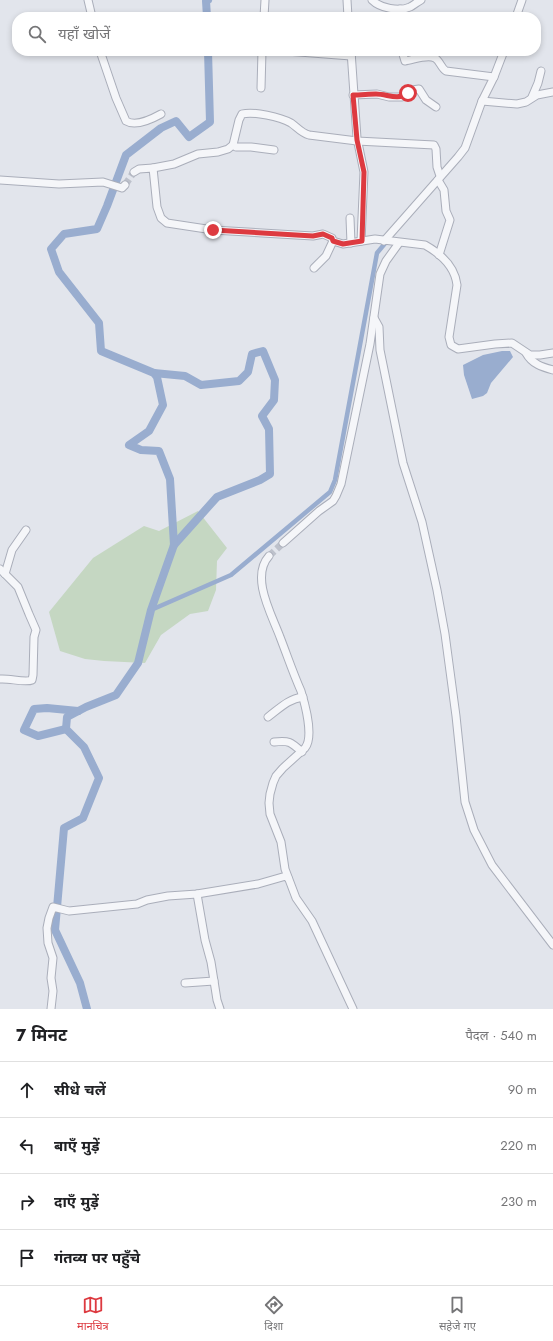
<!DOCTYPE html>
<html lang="hi">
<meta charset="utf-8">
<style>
:root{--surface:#fff;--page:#f6f6f6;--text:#202124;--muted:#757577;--line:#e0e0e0;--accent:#dd3a40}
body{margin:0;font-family:Jost,"Noto Sans Devanagari",sans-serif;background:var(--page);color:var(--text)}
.stop{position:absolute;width:12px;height:12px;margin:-9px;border:3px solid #dd3a40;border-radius:50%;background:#fff}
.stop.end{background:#dd3a40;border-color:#fff;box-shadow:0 1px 4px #0008}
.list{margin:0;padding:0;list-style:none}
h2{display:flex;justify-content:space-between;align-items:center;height:52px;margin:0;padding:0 16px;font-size:17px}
h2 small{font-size:13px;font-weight:400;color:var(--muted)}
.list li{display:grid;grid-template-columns:26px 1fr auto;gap:12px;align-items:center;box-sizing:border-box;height:56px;padding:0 16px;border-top:1px solid var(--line)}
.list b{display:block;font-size:15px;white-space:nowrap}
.list em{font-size:13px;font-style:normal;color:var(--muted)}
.icon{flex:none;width:22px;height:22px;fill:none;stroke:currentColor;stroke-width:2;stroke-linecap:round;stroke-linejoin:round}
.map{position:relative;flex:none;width:553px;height:1009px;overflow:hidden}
.search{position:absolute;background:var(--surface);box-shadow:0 2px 6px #0003;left:12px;right:12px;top:12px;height:44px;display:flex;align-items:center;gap:10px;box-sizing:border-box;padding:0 14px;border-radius:16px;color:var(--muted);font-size:15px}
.sheet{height:276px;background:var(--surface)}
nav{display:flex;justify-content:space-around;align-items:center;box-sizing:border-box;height:56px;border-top:1px solid var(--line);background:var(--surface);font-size:11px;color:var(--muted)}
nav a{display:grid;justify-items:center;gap:2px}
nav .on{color:var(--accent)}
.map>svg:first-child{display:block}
</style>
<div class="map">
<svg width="553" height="1009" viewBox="0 0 553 1009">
<rect width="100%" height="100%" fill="#e2e5ec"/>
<!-- green -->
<polygon fill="#c5d7c2" points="198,511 227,548 217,561 216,590 208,611 190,614 161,635 145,663 104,661 85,659 60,651 49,612 93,558 144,526 159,531"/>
<!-- water -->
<polygon fill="#99adcf" points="502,351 510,351 513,357 491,383 487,393 483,396 472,399 464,375 463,365 483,355"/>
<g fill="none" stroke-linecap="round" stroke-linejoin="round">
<!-- canal -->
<polyline stroke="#99adcf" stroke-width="4.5" points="151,610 231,575 330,492 335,480 377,253 387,241"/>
<!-- river -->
<g stroke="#99adcf" stroke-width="8">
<polyline points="207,17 206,1 208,0"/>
<polyline points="154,373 185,376 201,385 239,381 248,372 252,354 263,351 275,380 274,400 262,416 269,429 270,474 260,480 217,497 174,545"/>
<polyline points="66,729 38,736 24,730 34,709 47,708 78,711"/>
<polyline points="87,1009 80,983 55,930 64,828 83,818 99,778 84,747 66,729 67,717 86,707 116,695 138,663 151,610 174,545 170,479 159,451 141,450 129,445 149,431 163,405 157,377 154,373 101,351 99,323 59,272 51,249 64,234 97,229 107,206 126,155 161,128 176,121 189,137 210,122 208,51"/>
</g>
<!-- minor-tunnel -->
<g stroke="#bdc1cb" stroke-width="7" stroke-dasharray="7 3.5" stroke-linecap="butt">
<polyline points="125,185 134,172"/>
<polyline points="269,556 283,543"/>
</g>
<defs>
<g id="minor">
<polyline points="88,0 92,17"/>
<polyline points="347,0 348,17"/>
<path d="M372,0C380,8 399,12 410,7C414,5 417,2 421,0"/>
<polyline points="264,17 265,0"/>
<polyline points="400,17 400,9"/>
<polyline points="516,17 522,0"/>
<path d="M100,51L116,98L126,121C136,127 152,119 161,114"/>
<polyline points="286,51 351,56"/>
<polyline points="351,51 357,138 364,172 361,241"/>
<path d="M402,51L405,61C413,60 427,54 435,58C440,61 441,68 446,71L494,77"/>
<polyline points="261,88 262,51"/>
<polyline points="353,95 377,94 389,97 402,97 412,90 419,89 426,100 436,107"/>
<polyline points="532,97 538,83 541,71"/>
<polyline points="482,101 517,104 526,102 537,95 553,92"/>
<path d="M233,145L239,120L242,114C254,111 280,117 291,123C297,127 301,133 309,135L357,141L434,145L436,149L437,167L440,176"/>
<polyline points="153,168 174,164 198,154 218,152 228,149 233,145 236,147 251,147 274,150"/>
<path d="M134,172L139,169L153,168L157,207L161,218L167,223L213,230L313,236L323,234L332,238L333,241L343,244L375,239L425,245C441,254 455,267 457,285L449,337L451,345L458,349L495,344L512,343L530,355H540L553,353"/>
<polyline points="0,180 59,184 103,182 122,188 125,185"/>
<polyline points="438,180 444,190 446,211 450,220 439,255"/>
<polyline points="350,218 351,243"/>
<polyline points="384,241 458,157 465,148 482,101 494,77 504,51"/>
<polyline points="314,268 326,256 333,241"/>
<polyline points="374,318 379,327 380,350 403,463 422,522 437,590 445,634 456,716 465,802 474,830 492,865 553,945"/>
<path d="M526,353C532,364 542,367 553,370"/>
<polyline points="283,543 319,511 333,501 336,496 341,484 370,344 380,274 386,261 399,243"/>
<path d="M269,556C250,577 272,615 280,637C287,655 293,673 301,691C305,704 314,737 305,748L283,768L276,776L273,783L270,794L269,803L270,814L281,842L285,869L296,898L312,921L353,1009"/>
<path d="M0,569L18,587L29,614L36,630L34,637L33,675L32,680C25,683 9,678 0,679"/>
<polyline points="5,574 12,550 26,530"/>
<path d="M268,717C280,708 288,699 303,697"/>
<path d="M274,742C289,740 291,742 302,752"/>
<polyline points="197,894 205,940 211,962 217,1000 220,1009"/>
<polyline points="185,983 214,981"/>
<polyline points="51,1009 53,991 51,978 53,958 48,943 47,928 49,918 53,907 69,911 137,904 147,900 168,896 197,894 258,884 286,876 288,878"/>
</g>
</defs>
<!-- minor casing -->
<use href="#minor" stroke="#aaaeba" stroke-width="9"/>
<!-- minor -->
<use href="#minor" stroke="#f5f6f9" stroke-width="7"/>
</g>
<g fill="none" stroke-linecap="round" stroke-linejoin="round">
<!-- route -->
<path stroke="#dd3a40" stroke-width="5" d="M213,230L313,236L323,234L332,238L333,241L343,244L362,241L364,172L357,140L353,95C361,95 369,94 376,94C388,94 397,101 408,93"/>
</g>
</svg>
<div class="stop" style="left:408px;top:93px"></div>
<div class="stop end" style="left:213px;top:230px"></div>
<div class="search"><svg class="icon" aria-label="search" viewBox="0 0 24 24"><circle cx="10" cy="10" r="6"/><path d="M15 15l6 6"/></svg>यहाँ खोजें</div>
</div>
<section class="sheet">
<h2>7 मिनट<small>पैदल · 540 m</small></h2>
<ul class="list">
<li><svg class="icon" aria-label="ahead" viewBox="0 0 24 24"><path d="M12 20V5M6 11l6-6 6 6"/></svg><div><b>सीधे चलें</b></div><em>90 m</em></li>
<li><svg class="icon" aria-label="left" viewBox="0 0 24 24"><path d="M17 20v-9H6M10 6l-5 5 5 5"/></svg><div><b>बाएँ मुड़ें</b></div><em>220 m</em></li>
<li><svg class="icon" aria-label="right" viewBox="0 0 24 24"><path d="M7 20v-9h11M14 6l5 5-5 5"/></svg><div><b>दाएँ मुड़ें</b></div><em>230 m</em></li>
<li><svg class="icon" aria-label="arrive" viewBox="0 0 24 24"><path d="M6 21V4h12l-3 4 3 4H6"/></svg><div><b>गंतव्य पर पहुँचे</b></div></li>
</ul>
</section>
<nav>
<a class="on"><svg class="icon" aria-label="map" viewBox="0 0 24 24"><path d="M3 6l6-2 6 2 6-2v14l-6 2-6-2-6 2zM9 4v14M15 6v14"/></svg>मानचित्र</a>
<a><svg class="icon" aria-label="directions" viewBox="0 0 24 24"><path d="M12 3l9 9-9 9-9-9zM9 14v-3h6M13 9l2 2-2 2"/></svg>दिशा</a>
<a><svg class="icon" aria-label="saved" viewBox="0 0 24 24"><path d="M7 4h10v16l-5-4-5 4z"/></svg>सहेजे गए</a>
</nav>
